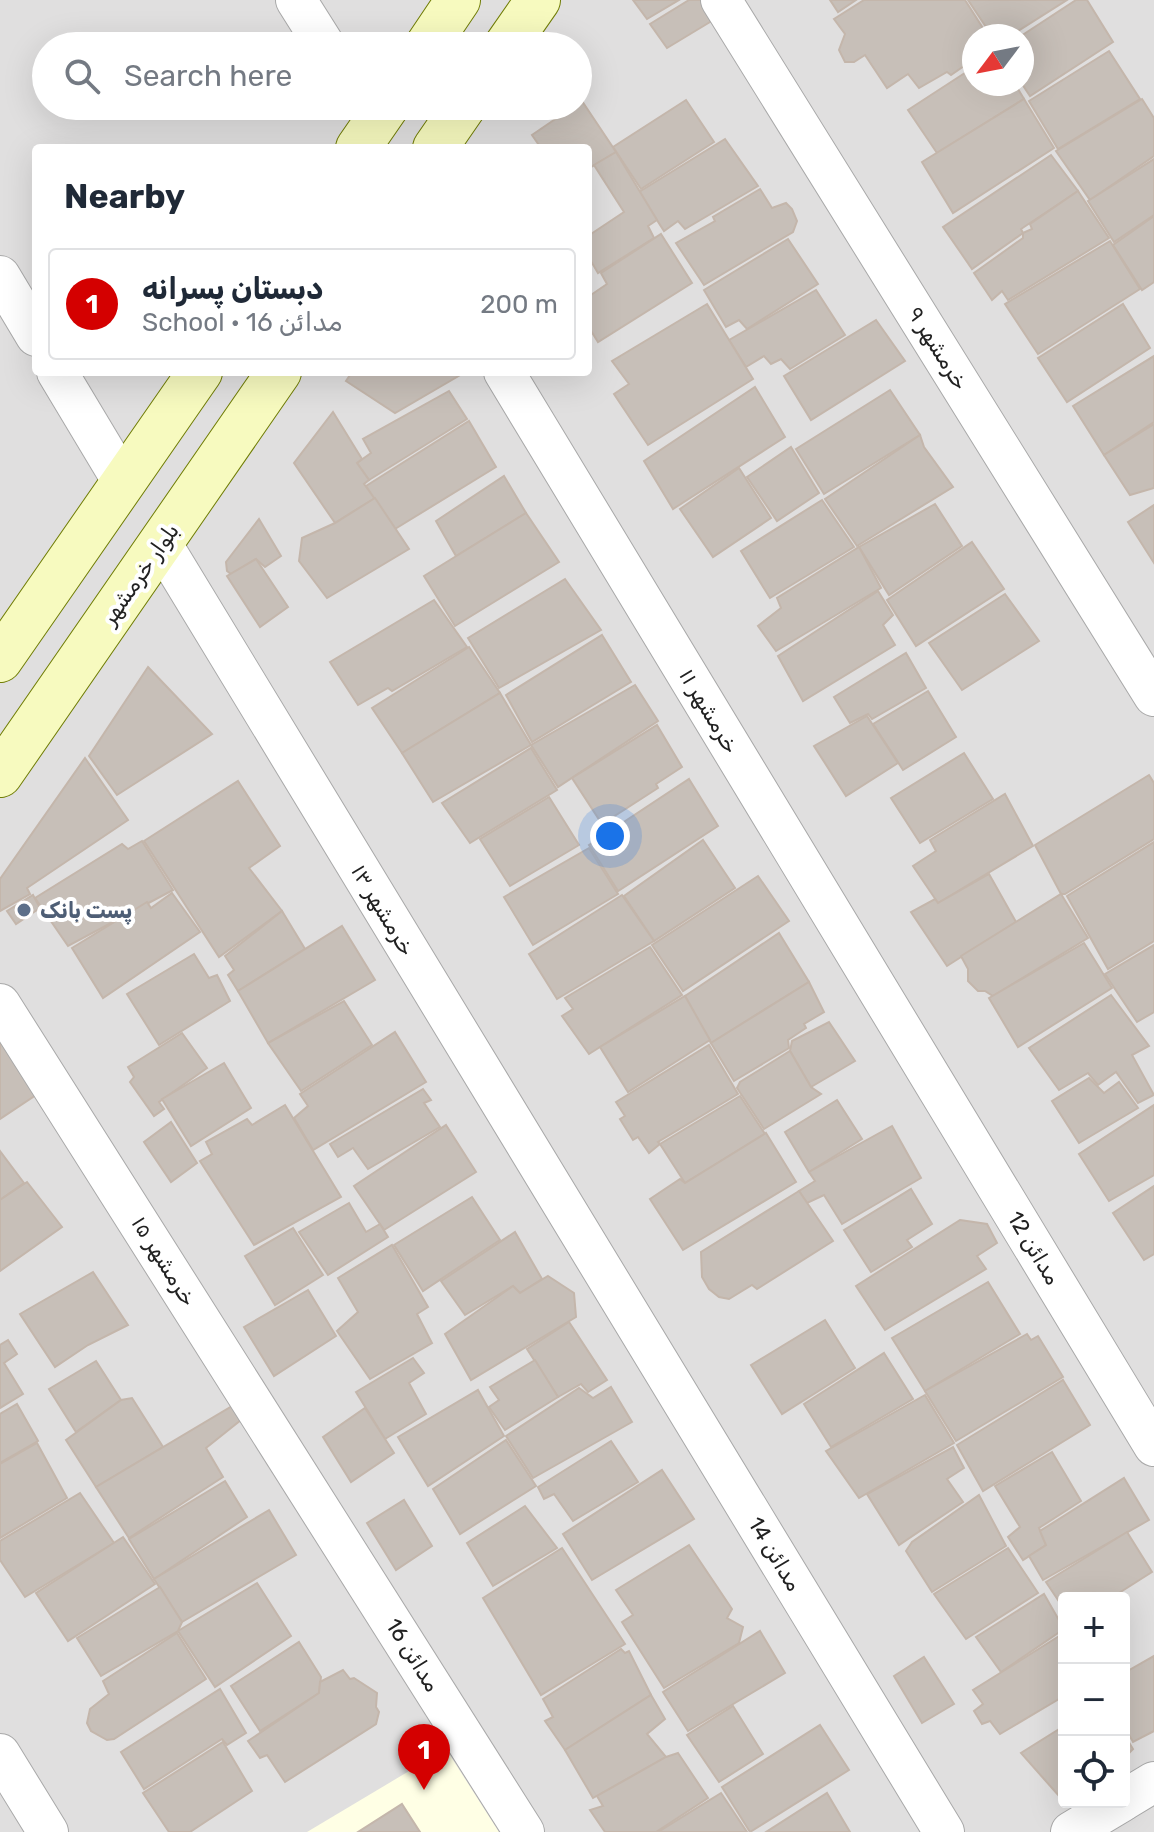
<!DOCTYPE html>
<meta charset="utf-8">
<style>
:root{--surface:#fff;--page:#f6f6f7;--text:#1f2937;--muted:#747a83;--line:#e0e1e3;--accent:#d40000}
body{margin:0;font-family:Rubik,"Noto Naskh Arabic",sans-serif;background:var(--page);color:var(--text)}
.controls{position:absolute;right:24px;bottom:24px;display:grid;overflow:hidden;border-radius:8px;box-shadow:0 8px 32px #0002}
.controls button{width:72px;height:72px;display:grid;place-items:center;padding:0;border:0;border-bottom:2px solid var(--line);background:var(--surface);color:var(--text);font:40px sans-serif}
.compass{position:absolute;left:962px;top:24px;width:72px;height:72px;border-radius:50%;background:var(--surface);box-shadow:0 8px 32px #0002;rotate:238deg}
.you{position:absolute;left:610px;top:836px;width:28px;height:28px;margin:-20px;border:6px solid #fff;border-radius:50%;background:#1a73e8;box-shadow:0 0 0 12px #1a73e833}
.badge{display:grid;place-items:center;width:52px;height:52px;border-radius:50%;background:var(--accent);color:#fff;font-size:26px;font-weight:700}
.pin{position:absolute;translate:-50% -66px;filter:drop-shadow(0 2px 4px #0008)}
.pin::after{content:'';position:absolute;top:42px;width:28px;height:24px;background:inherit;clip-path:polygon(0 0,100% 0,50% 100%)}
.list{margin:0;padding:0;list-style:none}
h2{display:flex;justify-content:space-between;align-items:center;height:104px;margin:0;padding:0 32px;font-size:34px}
h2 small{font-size:26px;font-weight:400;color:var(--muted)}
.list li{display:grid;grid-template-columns:52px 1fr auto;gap:24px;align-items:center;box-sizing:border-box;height:112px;margin:0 16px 16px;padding:0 16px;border:2px solid var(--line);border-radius:8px}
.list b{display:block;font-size:30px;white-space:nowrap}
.list p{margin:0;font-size:26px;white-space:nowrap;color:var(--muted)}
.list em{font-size:26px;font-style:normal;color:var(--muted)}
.icon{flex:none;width:44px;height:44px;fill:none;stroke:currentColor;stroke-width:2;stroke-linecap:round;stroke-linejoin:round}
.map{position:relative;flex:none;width:1154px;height:1832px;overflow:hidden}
.search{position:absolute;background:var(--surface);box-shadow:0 8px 32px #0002;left:32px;top:32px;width:560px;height:88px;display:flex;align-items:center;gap:20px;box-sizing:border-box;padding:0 28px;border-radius:44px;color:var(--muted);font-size:30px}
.panel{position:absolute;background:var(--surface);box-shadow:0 8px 32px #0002;left:32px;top:144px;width:560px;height:232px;border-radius:8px}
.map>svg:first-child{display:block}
</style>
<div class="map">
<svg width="1154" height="1832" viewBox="0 0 1154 1832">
<rect width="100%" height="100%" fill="#f2efe9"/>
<!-- residential -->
<path fill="#e0dfdf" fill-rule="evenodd" d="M0,0H1154V1832H0ZM974,36H1022V84H974ZM46,46H578V106H46ZM36,148H588V372H36ZM1064,1598H1124V1802H1064Z"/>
<!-- education -->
<polygon fill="#ffffe5" points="446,1749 499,1832 307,1832"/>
<!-- building -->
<g fill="#c7bfb8" stroke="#c4b6ab" stroke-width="2">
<polygon points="633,0 679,0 647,19"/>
<polygon points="689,0 711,0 720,16 667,48 650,24"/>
<polygon points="830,0 856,0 838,12"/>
<polygon points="864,0 965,0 988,36 974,36 974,59 951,75 947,72 919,88 908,74 887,88 865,55 854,62 845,62 839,50 845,34 834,19"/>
<polygon points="968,0 1067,0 1010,36 992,36"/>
<polygon points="1076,0 1087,0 1113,42 1030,96 1022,84 1021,36"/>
<polygon points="1109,51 1140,99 1058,149 1029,101"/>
<polygon points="974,67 974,84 1015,84 1024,99 937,153 908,110"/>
<polygon points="1024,99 1054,148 953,213 922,162"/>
<polygon points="1142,99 1154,118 1154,156 1090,200 1056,151"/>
<polygon points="686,100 714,142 641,189 613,147"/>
<polygon points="582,101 616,152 588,169 588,148 541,148 532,135"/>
<polygon points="725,139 758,186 685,229 678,221 664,231 639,192"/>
<polygon points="616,152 657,220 648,226 654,238 598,273 588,256 588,236 624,212 594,165"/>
<polygon points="1051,155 1078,191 1021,229 1023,233 972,269 943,227"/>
<polygon points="1154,159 1154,215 1114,242 1088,201"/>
<polygon points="760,189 772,208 786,203 792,209 797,221 793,232 704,285 676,243 715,221 713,217"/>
<polygon points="1078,191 1109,238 1008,300 1002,291 992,300 974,273 1023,238 1023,233 1032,229 1030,224"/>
<polygon points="1154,216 1154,282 1142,290 1113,245"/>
<polygon points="661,234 692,283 598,342 588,326 588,297 607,284 601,273"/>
<polygon points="788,239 818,284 747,329 739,320 726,327 704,290"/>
<polygon points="1110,241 1140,289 1038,354 1005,304"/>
<polygon points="816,290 845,335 790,369 781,359 771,364 764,356 746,367 729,340"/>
<polygon points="707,304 753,379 648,445 614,394 629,384 612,361"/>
<polygon points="1123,304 1150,348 1067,402 1038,358"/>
<polygon points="876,320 905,361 811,420 784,376"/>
<polygon points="1154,356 1154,422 1104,455 1073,406"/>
<polygon points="352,372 459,372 462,374 395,413 346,381"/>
<polygon points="755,387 785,437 673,509 644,461"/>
<polygon points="890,390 920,435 824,494 796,449"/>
<polygon points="449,391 467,419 369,480 357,463 371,453 363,439"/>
<polygon points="333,412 362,459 357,463 369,480 364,484 375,498 335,523 294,463"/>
<polygon points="469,421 496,467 395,529 366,486"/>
<polygon points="1154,424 1154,488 1130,495 1104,455"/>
<polygon points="920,435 924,447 953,487 857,546 825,499"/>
<polygon points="791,447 819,493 777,521 747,477"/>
<polygon points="739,468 771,518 713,557 680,509"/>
<polygon points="504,476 526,513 456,556 436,521"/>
<polygon points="375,498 409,549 327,598 299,561 302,538 335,523"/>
<polygon points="822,500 854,547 770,598 741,551"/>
<polygon points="935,504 962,546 889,595 859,547"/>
<polygon points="1154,505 1154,563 1128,522"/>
<polygon points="526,513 559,562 455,626 424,576"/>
<polygon points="259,519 281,556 265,567 256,559 231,574 227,571 226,562"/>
<polygon points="972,542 1004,589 916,646 887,600"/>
<polygon points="859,547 881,588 776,651 758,626 781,608 777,598"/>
<polygon points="256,559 288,607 260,627 227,576"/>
<polygon points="565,579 601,630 499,688 468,638"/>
<polygon points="878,591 893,615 883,625 895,645 803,701 778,656"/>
<polygon points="1005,594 1039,641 962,690 929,643"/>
<polygon points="434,600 467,647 392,691 388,688 358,705 330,662"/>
<polygon points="602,635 631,682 532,742 506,695"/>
<polygon points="469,647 500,693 402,753 372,708"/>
<polygon points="906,653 926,688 872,719 868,714 850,723 834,697"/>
<polygon points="148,667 212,734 117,795 89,756"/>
<polygon points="635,685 658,721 558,787 531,745"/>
<polygon points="928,691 956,737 903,770 873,724"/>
<polygon points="500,693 531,745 433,802 402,753"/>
<polygon points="867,716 898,763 846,796 814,746"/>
<polygon points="657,725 682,767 656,784 658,788 602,824 572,778"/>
<polygon points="531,748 557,790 470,843 442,803"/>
<polygon points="964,753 993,799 920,843 891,798"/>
<polygon points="85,758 128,820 27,888 30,894 0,911 0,879"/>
<polygon points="1149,775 1154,783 1154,839 1065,894 1061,894 1035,845"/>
<polygon points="689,779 718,826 618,891 589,845"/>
<polygon points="238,781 280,846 249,868 282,911 219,957 144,841"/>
<polygon points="1005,794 1033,846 938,903 913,866 936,851 930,840"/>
<polygon points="549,797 579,845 510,886 480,839"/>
<polygon points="703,840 735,888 654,941 624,896"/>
<polygon points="142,841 173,890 68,946 35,898 122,844 128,849"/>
<polygon points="1154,842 1154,941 1108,969 1067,896"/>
<polygon points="589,848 618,894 533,945 504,897"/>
<polygon points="989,874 1016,922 947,966 911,912 935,899 938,903"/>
<polygon points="758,876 789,921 683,991 652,945"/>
<polygon points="172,893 200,932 103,998 72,948 147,902 151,908"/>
<polygon points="1061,894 1088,938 993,996 985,991 978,991 968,981 968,969 961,956"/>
<polygon points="33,895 40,908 16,924 7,911"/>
<polygon points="622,895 654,941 557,999 529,954"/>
<polygon points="282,911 305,949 238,991 228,975 234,970 225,956"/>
<polygon points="342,926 375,980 268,1043 238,991"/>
<polygon points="779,933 809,982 711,1043 685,996"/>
<polygon points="1084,943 1112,988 1018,1047 989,998"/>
<polygon points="1154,945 1154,1012 1137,1022 1105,974"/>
<polygon points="650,947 682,995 589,1054 562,1016 573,1009 565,998"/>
<polygon points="194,954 209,978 217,975 230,1001 159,1045 127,994"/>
<polygon points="809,982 824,1012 804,1024 806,1028 788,1040 789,1048 734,1081 711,1043"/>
<polygon points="1111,995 1149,1046 1132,1055 1154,1095 1138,1103 1116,1072 1098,1085 1088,1073 1059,1090 1029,1048"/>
<polygon points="685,996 710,1040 628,1092 600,1047"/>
<polygon points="344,1001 372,1045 301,1091 268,1043"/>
<polygon points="0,1019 48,1087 0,1119"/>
<polygon points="829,1022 855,1061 811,1087 790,1051 792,1041"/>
<polygon points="395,1032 426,1082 313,1150 294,1118 308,1106 300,1094"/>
<polygon points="182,1033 207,1068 159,1102 164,1109 154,1116 130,1082 134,1077 128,1067"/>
<polygon points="709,1045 738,1094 658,1142 660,1144 649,1153 638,1137 633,1140 620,1119 625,1116 616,1102"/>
<polygon points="790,1051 811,1087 821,1094 764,1129 737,1088 740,1082"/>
<polygon points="224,1063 251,1108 191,1146 162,1099"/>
<polygon points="1089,1078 1104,1093 1119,1082 1138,1108 1079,1143 1052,1101"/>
<polygon points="423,1089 431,1100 424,1103 440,1127 368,1169 353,1148 338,1157 330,1144"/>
<polygon points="740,1096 765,1134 685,1183 660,1144"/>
<polygon points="837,1100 862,1139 809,1172 785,1132"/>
<polygon points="285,1105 341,1197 254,1245 200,1161 212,1154 206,1142 247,1119 252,1125"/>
<polygon points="1154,1105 1154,1175 1109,1201 1079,1154"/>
<polygon points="171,1122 197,1163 171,1182 144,1142"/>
<polygon points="446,1125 476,1172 384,1230 354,1186"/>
<polygon points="892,1126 921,1178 842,1224 824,1195 807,1203 799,1191 815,1181 809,1172"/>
<polygon points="766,1133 796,1182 683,1250 650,1199 680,1179 685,1183"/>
<polygon points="0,1151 24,1183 0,1200"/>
<polygon points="27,1182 62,1227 0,1271 0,1200"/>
<polygon points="1154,1186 1154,1254 1144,1260 1113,1213"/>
<polygon points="911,1189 932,1224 907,1240 912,1247 871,1272 844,1230"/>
<polygon points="799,1191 833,1241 757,1289 752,1285 729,1299 719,1297 709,1289 702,1277 701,1252"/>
<polygon points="472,1197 500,1240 423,1291 394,1245"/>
<polygon points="349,1203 366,1232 380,1224 388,1237 328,1275 299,1232"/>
<polygon points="960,1220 987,1224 997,1243 977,1256 986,1269 885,1330 856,1286"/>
<polygon points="293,1228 323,1275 275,1305 245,1256"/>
<polygon points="515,1232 542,1279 520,1293 513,1286 465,1315 441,1281"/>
<polygon points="392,1245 428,1307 417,1314 432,1343 370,1379 337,1331 358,1312 338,1278"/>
<polygon points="93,1272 128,1325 88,1345 55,1367 20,1314"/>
<polygon points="548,1276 574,1293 576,1317 471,1380 445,1334 513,1286 520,1293"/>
<polygon points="988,1282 1020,1334 925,1391 892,1338"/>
<polygon points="308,1290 336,1336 274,1376 244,1327"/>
<polygon points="825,1320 855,1368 782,1414 751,1365"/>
<polygon points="569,1322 607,1380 588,1392 581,1384 558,1397 527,1349"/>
<polygon points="1027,1334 1031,1340 1038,1336 1063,1377 956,1441 925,1391"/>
<polygon points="8,1340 17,1354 4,1363 23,1394 0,1408 0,1345"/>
<polygon points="884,1353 913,1399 831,1447 804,1404"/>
<polygon points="413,1358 424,1373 409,1383 426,1414 385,1439 356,1392"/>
<polygon points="535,1360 558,1397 505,1430 489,1407 499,1400 490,1387"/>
<polygon points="96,1361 121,1400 76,1432 49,1389"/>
<polygon points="1063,1380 1090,1425 983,1491 957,1445"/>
<polygon points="611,1387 632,1422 533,1478 506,1436 579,1388 593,1398"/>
<polygon points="478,1390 504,1436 428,1486 398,1437"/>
<polygon points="925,1395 954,1443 859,1498 826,1451"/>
<polygon points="132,1398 163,1447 96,1487 66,1440 121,1400"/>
<polygon points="239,1402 246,1416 206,1448 223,1477 129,1538 96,1487"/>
<polygon points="17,1404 38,1441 0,1463 0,1414"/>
<polygon points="365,1408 394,1453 351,1482 323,1437"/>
<polygon points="506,1440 536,1486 460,1534 433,1489"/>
<polygon points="611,1441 638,1482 573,1521 554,1494 544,1499 538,1487"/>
<polygon points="37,1443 67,1498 0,1538 0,1464"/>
<polygon points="953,1447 964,1468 947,1479 963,1502 899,1545 867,1494"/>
<polygon points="1052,1452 1081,1501 1039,1528 1046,1545 1023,1560 1008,1537 1020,1527 995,1486"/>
<polygon points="662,1470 694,1519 592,1580 563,1534"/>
<polygon points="1124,1478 1149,1520 1043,1580 1029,1556 1046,1545 1040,1531"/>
<polygon points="225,1481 247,1517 154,1579 129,1539"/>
<polygon points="80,1493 114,1543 25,1597 0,1560 0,1541"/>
<polygon points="979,1495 1006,1546 932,1592 906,1551 912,1542"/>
<polygon points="404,1500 432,1546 396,1570 367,1523"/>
<polygon points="525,1506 557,1548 493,1586 467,1543"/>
<polygon points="269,1510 296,1555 182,1622 154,1579"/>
<polygon points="1127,1532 1152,1572 1111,1598 1064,1598 1064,1609 1046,1582"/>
<polygon points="123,1537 155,1584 68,1641 36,1593"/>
<polygon points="689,1545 732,1609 727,1618 743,1627 739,1643 664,1688 622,1622 633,1615 616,1590"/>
<polygon points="562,1548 625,1644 541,1695 483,1598"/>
<polygon points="1008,1548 1038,1593 966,1639 934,1594"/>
<polygon points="257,1583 291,1636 215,1687 178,1631"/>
<polygon points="160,1587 182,1622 178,1631 101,1676 77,1638"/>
<polygon points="1044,1594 1064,1629 1001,1672 976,1637"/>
<polygon points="760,1631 785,1673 688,1731 663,1692"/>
<polygon points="177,1633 206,1679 114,1739 107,1740 91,1731 87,1723 90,1709 109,1694 103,1681"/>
<polygon points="1064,1633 1064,1696 1000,1734 990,1721 982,1724 974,1711 983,1704 973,1690"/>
<polygon points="299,1642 321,1677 319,1693 260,1731 231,1686"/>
<polygon points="621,1649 625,1653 629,1651 651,1695 565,1750 545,1721 553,1717 543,1699"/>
<polygon points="1154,1656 1154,1731 1133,1742 1124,1726 1124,1673"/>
<polygon points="924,1657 954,1704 922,1723 894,1676"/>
<polygon points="343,1670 350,1679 354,1678 377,1693 376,1707 379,1712 376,1724 285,1782 267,1755 260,1758 248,1741 319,1693 320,1682"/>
<polygon points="220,1689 246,1733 227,1745 222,1739 144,1789 121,1752"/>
<polygon points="651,1695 665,1719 647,1734 666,1757 593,1798 565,1750"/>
<polygon points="733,1706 763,1754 719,1782 687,1735"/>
<polygon points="820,1725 849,1770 750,1832 722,1787"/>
<polygon points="1064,1726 1064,1793 1059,1796 1021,1753"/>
<polygon points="1124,1734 1133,1749 1124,1758"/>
<polygon points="223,1742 252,1791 190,1832 169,1832 143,1793"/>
<polygon points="678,1753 708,1798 656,1832 605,1832 590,1810 603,1806 597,1796 666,1757"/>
<polygon points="721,1793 747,1832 658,1832"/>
<polygon points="827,1793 850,1832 766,1832"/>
<polygon points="402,1804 420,1832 358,1832"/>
</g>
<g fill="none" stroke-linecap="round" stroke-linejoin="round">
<defs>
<g id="minor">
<polyline points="296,0 325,46"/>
<polyline points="721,0 1154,696"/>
<polyline points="0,276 36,336"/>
<polyline points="57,372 123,482"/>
<polyline points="504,372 1154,1446"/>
<polyline points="161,543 944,1832"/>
<polyline points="0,1004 524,1832"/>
<polyline points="0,1754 48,1832"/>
<polyline points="1124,1800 1154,1782"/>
<polyline points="1071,1832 1121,1802"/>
</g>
<g id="secondary">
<polyline points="427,46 458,0"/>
<polyline points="506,46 538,0"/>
<polyline points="358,148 387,106"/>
<polyline points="435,148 464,106"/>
<polyline points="0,660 200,372"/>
<polyline points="0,775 279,372"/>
</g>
</defs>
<!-- minor casing -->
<use href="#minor" stroke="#a9a9a9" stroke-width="42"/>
<!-- secondary casing -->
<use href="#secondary" stroke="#707d05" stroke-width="46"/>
<!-- minor -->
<use href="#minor" stroke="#fff" stroke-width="40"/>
<!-- secondary -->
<use href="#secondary" stroke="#f7fabf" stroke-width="44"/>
</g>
<!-- markers -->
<circle fill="#5c6f8a" stroke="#fff" stroke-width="3" cx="24" cy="910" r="8"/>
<g text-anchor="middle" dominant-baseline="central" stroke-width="8" stroke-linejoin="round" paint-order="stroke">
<!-- street labels -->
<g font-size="22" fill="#222" stroke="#fff">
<text transform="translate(938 348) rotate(58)">خرمشهر ۹</text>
<text transform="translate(140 574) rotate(-55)">بلوار خرمشهر</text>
<text transform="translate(709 711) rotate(59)">خرمشهر ۱۱</text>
<text transform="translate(383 910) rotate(59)">خرمشهر ۱۳</text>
<text transform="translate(1034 1248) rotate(59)">مدائن 12</text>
<text transform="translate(164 1261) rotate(58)">خرمشهر ۱۵</text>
<text transform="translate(775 1554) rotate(59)">مدائن 14</text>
<text transform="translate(413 1655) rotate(58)">مدائن 16</text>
</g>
<!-- service labels -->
<g font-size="22" font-weight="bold" fill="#4e5e75" stroke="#fff" text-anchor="start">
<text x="40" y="910">پست بانک</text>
</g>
</g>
</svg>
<div class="controls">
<button>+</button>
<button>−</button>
<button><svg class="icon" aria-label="locate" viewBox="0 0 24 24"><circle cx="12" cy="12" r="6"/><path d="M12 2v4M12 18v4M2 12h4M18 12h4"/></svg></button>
</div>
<svg class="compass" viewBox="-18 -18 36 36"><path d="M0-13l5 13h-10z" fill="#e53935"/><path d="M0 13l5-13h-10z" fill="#747a83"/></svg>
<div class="you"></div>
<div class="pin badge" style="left:424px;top:1790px">1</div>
<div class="search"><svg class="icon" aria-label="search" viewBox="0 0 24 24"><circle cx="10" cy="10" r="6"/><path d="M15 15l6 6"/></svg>Search here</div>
<section class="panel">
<h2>Nearby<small></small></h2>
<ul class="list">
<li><span class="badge">1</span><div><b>دبستان پسرانه</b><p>School · مدائن 16</p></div><em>200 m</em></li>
</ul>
</section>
</div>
